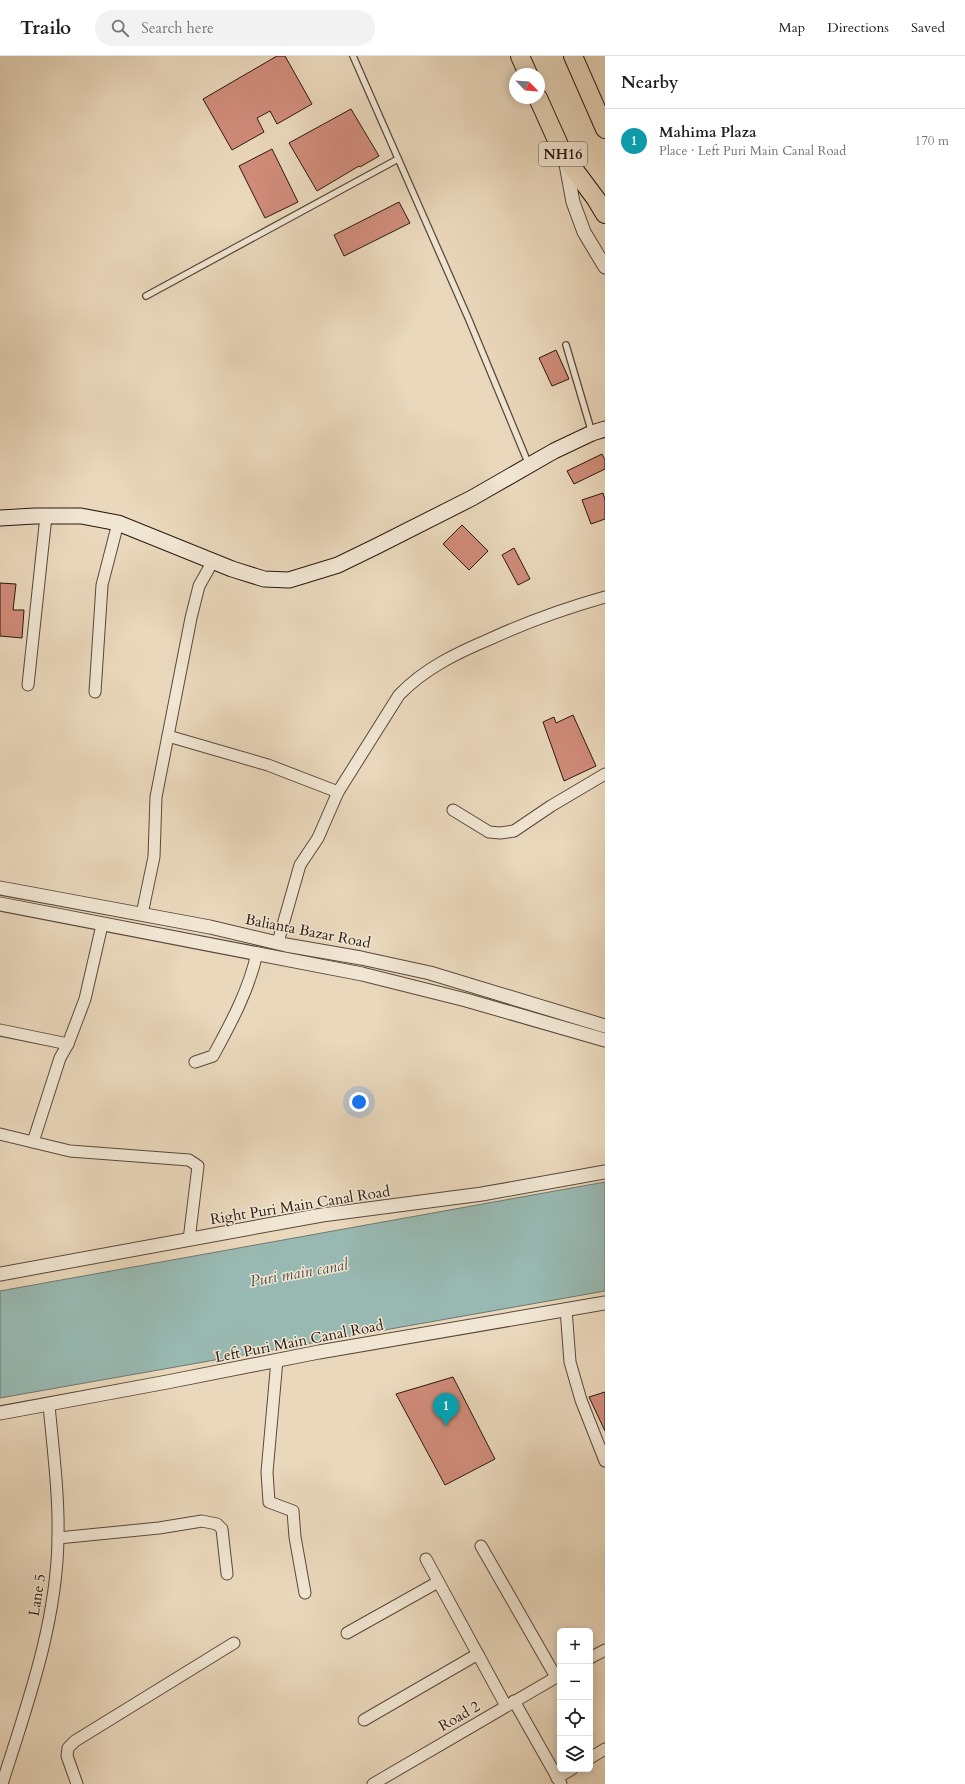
<!DOCTYPE html>
<meta charset="utf-8">
<style>
:root{--surface:#fff;--page:#f2f2f2;--text:#202124;--muted:#757577;--line:#e0e0e0;--accent:#8f2418}
body{margin:0;font-family:Cardo,serif;background:var(--page);color:var(--text)}
.controls{position:absolute;right:12px;bottom:12px;display:grid;overflow:hidden;border-radius:6px;box-shadow:0 2px 10px #0003}
.controls button{width:36px;height:36px;display:grid;place-items:center;padding:0;border:0;border-bottom:1px solid var(--line);background:var(--surface);color:var(--text);font:20px sans-serif}
.compass{position:absolute;left:509px;top:12px;width:36px;height:36px;border-radius:50%;background:var(--surface);box-shadow:0 2px 10px #0003;rotate:115deg}
.you{position:absolute;left:359px;top:1046px;width:14px;height:14px;margin:-10px;border:3px solid #fff;border-radius:50%;background:#1a73e8;box-shadow:0 0 0 6px #1a73e833}
.badge{display:grid;place-items:center;width:26px;height:26px;border-radius:50%;background:var(--accent);color:#fff;font-size:13px;font-weight:700}
.pin{position:absolute;translate:-50% -33px;filter:drop-shadow(0 1px 2px #0008)}
.pin::after{content:'';position:absolute;top:21px;width:14px;height:12px;background:inherit;clip-path:polygon(0 0,100% 0,50% 100%)}
.list{margin:0;padding:0;list-style:none}
h2{display:flex;justify-content:space-between;align-items:center;height:52px;margin:0;padding:0 16px;font-size:17px}
h2 small{font-size:13px;font-weight:400;color:var(--muted)}
.list li{display:grid;grid-template-columns:26px 1fr auto;gap:12px;align-items:center;box-sizing:border-box;height:64px;padding:0 16px;border-top:1px solid var(--line)}
.list b{display:block;font-size:15px;white-space:nowrap}
.list p{margin:0;font-size:13px;white-space:nowrap;color:var(--muted)}
.list em{font-size:13px;font-style:normal;color:var(--muted)}
.icon{flex:none;width:22px;height:22px;fill:none;stroke:currentColor;stroke-width:2;stroke-linecap:round;stroke-linejoin:round}
.map{position:relative;flex:none;width:605px;height:1728px;overflow:hidden}
header{display:flex;align-items:center;gap:24px;box-sizing:border-box;height:56px;padding:0 20px;background:var(--surface);border-bottom:1px solid var(--line)}
header strong{font-size:19px}
nav{display:flex;gap:22px;margin-inline-start:auto;font-size:14px}
.search{width:280px;height:36px;background:var(--page);display:flex;align-items:center;gap:10px;box-sizing:border-box;padding:0 14px;border-radius:22px;color:var(--muted);font-size:15px}
main{display:flex}
aside{flex:1;background:var(--surface)}
.map>svg:first-child{display:block}
</style>
<header>
<strong>Trailo</strong>
<div class="search"><svg class="icon" aria-label="search" viewBox="0 0 24 24"><circle cx="10" cy="10" r="6"/><path d="M15 15l6 6"/></svg>Search here</div>
<nav><a>Map</a><a>Directions</a><a>Saved</a></nav>
</header>
<main>
<div class="map">
<svg width="605" height="1728" viewBox="0 0 605 1728">
<rect width="100%" height="100%" fill="#ead8bc"/>
<filter id="stains"><feTurbulence type="fractalNoise" baseFrequency=".005" numOctaves="4"/><feColorMatrix values="0 0 0 0 .2 0 0 0 0 .09 0 0 0 0 .02 0 0 0 .5 -.17"/></filter>
<radialGradient id="worn" r=".72"><stop offset=".6" stop-color="#630" stop-opacity="0"/><stop offset="1" stop-color="#630" stop-opacity=".3"/></radialGradient>
<!-- water -->
<polygon fill="#98b9b2" stroke="#6c7971" points="605,1126 605,1235 0,1342 0,1235"/>
<!-- building -->
<g fill="#d08c7a" stroke="#291810">
<polygon points="277,0 285,0 312,48 277,68 270,55 257,62 264,76 232,94 203,43"/>
<polygon points="351,53 379,100 360,111 359,110 317,135 289,87"/>
<polygon points="272,93 298,146 265,162 239,110"/>
<polygon points="399,146 410,167 344,200 334,179"/>
<polygon points="556,294 569,323 552,330 539,302"/>
<polygon points="602,398 605,404 605,413 574,428 567,415"/>
<polygon points="603,437 605,444 605,463 591,468 582,444"/>
<polygon points="462,469 488,495 469,514 443,488"/>
<polygon points="514,492 530,523 518,529 502,499"/>
<polygon points="0,527 16,528 13,554 24,554 22,582 0,580"/>
<polygon points="573,659 596,710 564,725 543,666 554,661 556,667"/>
<polygon points="453,1321 495,1403 445,1429 396,1338"/>
<polygon points="605,1336 605,1375 589,1341"/>
</g>
<g fill="none" stroke-linecap="round" stroke-linejoin="round">
<defs>
<g id="service">
<polyline points="353,0 469,264 529,409"/>
<polyline points="146,240 398,103"/>
<polyline points="566,289 592,377"/>
</g>
<g id="minor">
<polyline points="28,629 46,460"/>
<polyline points="95,636 102,529 118,467"/>
<polyline points="168,680 268,709 338,736"/>
<polyline points="453,754 489,776 500,777 514,775 551,750 605,718"/>
<polyline points="142,858 154,801 156,741 191,562 199,530 213,505"/>
<path d="M278,886L300,809L318,782L338,736L399,639C425,612 457,597 490,583C527,566 566,552 605,541"/>
<polyline points="0,974 68,988"/>
<path d="M195,1006L213,1000C231,967 249,934 257,897"/>
<polyline points="0,1078 70,1095 189,1104 198,1110 189,1184"/>
<polyline points="33,1086 60,1002 68,988 85,943 102,869"/>
<polyline points="566,1253 570,1306 581,1344 605,1405"/>
<polyline points="277,1304 267,1416 269,1446 293,1455 295,1481 305,1537"/>
<polyline points="58,1482 159,1472 202,1465 217,1468 222,1473 227,1518"/>
<polyline points="481,1490 556,1621"/>
<polyline points="426,1503 506,1650"/>
<polyline points="347,1577 438,1526"/>
<polyline points="590,1602 605,1594"/>
<polyline points="514,1645 561,1728"/>
<polyline points="364,1664 478,1598"/>
<polyline points="590,1702 605,1693"/>
<polyline points="557,1722 572,1713"/>
<path d="M2,1728C27,1649 57,1567 58,1482C59,1438 53,1393 49,1349"/>
<polyline points="77,1728 67,1700 68,1692 75,1685 234,1587"/>
<polyline points="373,1728 560,1619"/>
</g>
<g id="tertiary">
<polyline points="565,103 573,146 584,176 605,211"/>
<polyline points="0,832 210,871 286,889 361,902 430,917 605,970"/>
<polyline points="0,848 362,918 466,944 605,984"/>
<polyline points="0,1218 322,1159 482,1138 605,1116"/>
<polyline points="0,1357 167,1326 319,1296 605,1247"/>
</g>
<polyline id="secondary" points="0,462 35,460 81,460 118,467 232,513 264,523 289,524 338,509 377,490 472,442 554,395 592,377 605,373"/>
<g id="trunk">
<polyline points="520,0 528,18"/>
<polyline points="573,0 605,73"/>
<polyline points="538,42 564,100 596,143 605,158"/>
</g>
</defs>
<!-- service casing -->
<use href="#service" stroke="#59483b" stroke-width="8"/>
<!-- minor casing -->
<use href="#minor" stroke="#59483b" stroke-width="13"/>
<!-- tertiary casing -->
<use href="#tertiary" stroke="#59483b" stroke-width="15"/>
<!-- secondary casing -->
<use href="#secondary" stroke="#291810" stroke-width="17"/>
<!-- trunk casing -->
<use href="#trunk" stroke="#291810" stroke-width="20"/>
<!-- service -->
<use href="#service" stroke="#f1e6d3" stroke-width="5.5"/>
<!-- minor -->
<use href="#minor" stroke="#f1e6d3" stroke-width="11"/>
<!-- tertiary -->
<use href="#tertiary" stroke="#f1e6d3" stroke-width="13"/>
<!-- secondary -->
<use href="#secondary" stroke="#f1e6d3" stroke-width="15"/>
<!-- trunk -->
<use href="#trunk" stroke="#ead8bc" stroke-width="18"/>
</g>
<g text-anchor="middle" dominant-baseline="central" stroke-width="3" stroke-linejoin="round" paint-order="stroke">
<!-- shield labels -->
<rect fill="#f1e6d3" stroke="#65564a" stroke-width="1" x="539" y="86" width="48" height="24" rx="3"/>
<g font-size="14" font-weight="bold" fill="#291810">
<text x="563" y="98">NH16</text>
</g>
<!-- street labels -->
<g font-size="15" fill="#291810" stroke="#f1e6d3">
<text transform="translate(308 875) rotate(11)">Balianta Bazar Road</text>
<text transform="translate(300 1149) rotate(-9)">Right Puri Main Canal Road</text>
<text transform="translate(299 1285) rotate(-11)">Left Puri Main Canal Road</text>
<text transform="translate(37 1539) rotate(-81)">Lane 5</text>
<text transform="translate(459 1660) rotate(-30)">Road 2</text>
</g>
<!-- water labels -->
<g font-size="16" font-style="italic" fill="#505049" stroke="#f1e6d3">
<text transform="translate(299 1217) rotate(-10)">Puri main canal</text>
</g>
</g>
<rect width="100%" height="100%" filter="url(#stains)"/>
<rect width="100%" height="100%" fill="url(#worn)"/>
</svg>
<div class="controls">
<button>+</button>
<button>−</button>
<button><svg class="icon" aria-label="locate" viewBox="0 0 24 24"><circle cx="12" cy="12" r="6"/><path d="M12 2v4M12 18v4M2 12h4M18 12h4"/></svg></button>
<button><svg class="icon" aria-label="layers" viewBox="0 0 24 24"><path d="M12 4l9 5-9 5-9-5zM3 14l9 5 9-5"/></svg></button>
</div>
<svg class="compass" viewBox="-18 -18 36 36"><path d="M0-13l5 13h-10z" fill="#e53935"/><path d="M0 13l5-13h-10z" fill="#757577"/></svg>
<div class="you"></div>
<div class="pin badge" style="left:446px;top:1370px;background:#0f9aa8">1</div>
</div>
<aside>
<h2>Nearby<small></small></h2>
<ul class="list">
<li><span class="badge" style="background:#0f9aa8">1</span><div><b>Mahima Plaza</b><p>Place · Left Puri Main Canal Road</p></div><em>170 m</em></li>
</ul>
</aside>
</main>
